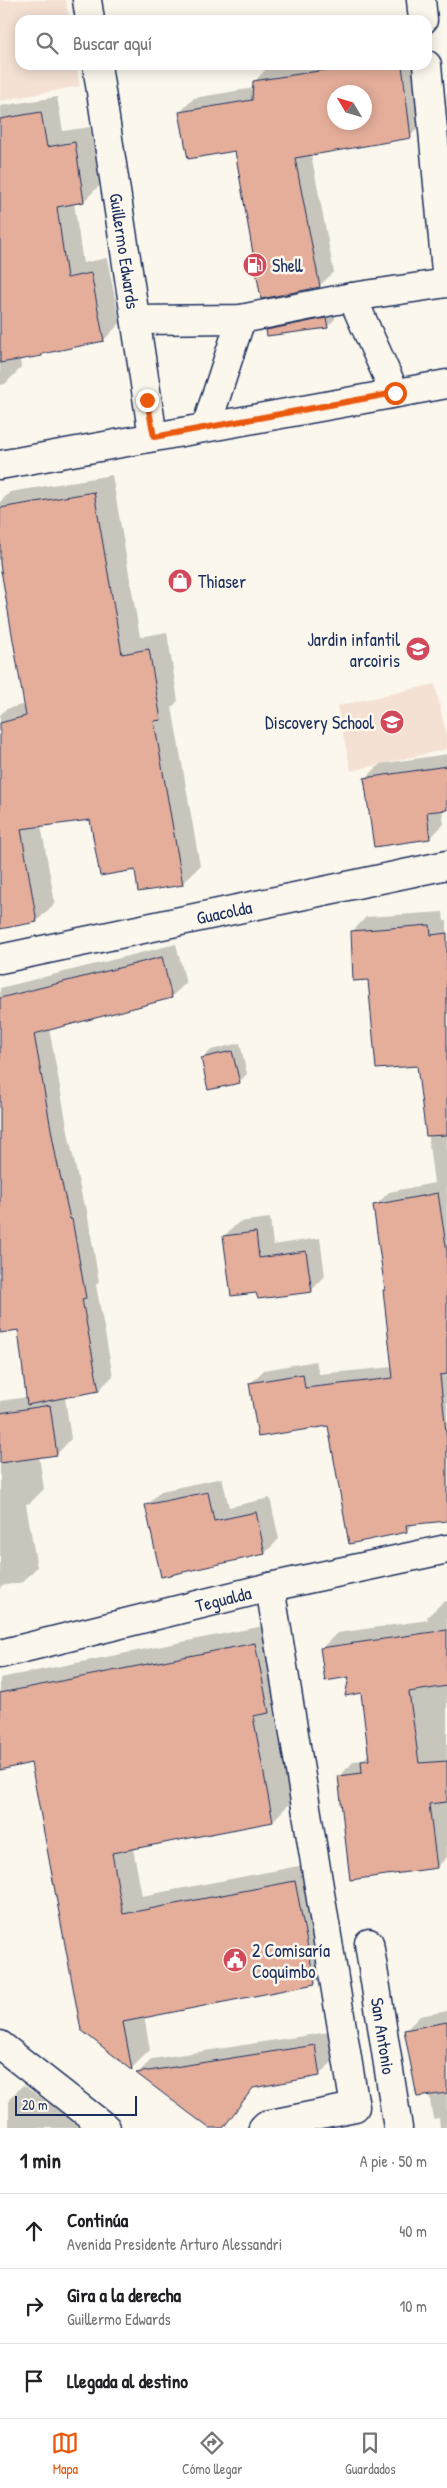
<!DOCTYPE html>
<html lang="es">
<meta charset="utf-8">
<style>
:root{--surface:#fff;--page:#f2f2f2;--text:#202124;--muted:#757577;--line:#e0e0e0;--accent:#ea580c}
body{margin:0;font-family:"Patrick Hand",sans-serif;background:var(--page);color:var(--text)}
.compass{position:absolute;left:327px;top:85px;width:45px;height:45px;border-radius:50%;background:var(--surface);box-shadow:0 2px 12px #0003;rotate:308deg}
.scale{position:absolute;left:15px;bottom:12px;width:122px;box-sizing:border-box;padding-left:5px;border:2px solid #1b2f5e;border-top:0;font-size:14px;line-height:18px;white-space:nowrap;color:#1b2f5e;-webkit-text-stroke:4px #fbf7ec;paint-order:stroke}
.stop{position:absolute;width:15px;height:15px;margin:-11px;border:4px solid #ea580c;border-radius:50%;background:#fff}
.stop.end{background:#ea580c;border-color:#fff;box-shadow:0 1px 5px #0008}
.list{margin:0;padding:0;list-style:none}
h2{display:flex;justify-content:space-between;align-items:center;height:65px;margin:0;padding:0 20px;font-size:21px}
h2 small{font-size:16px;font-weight:400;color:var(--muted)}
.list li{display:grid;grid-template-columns:32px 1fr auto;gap:15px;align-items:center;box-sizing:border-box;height:75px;padding:0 20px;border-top:1px solid var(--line)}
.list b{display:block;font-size:19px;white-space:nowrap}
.list p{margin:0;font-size:16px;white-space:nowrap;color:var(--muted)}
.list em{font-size:16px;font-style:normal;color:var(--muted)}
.icon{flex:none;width:28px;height:28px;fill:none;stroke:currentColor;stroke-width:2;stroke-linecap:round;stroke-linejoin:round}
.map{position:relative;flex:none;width:447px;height:2128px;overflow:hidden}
.search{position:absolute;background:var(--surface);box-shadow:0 2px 12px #0003;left:15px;right:15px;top:15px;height:55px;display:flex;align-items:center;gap:12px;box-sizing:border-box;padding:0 18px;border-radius:15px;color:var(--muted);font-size:19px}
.sheet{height:290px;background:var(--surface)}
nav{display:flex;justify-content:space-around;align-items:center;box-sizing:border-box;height:70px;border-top:1px solid var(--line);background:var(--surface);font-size:14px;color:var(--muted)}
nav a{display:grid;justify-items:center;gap:2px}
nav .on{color:var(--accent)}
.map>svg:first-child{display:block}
</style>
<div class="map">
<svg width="447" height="2128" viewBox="0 0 447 2128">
<rect width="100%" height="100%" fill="#fbf7ec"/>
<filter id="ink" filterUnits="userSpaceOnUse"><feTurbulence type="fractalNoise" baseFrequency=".02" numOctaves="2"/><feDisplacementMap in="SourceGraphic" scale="10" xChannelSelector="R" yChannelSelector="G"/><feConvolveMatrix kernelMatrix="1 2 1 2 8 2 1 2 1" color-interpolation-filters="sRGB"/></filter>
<g filter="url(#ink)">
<!-- built -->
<g fill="#f4e1d4">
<polygon points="0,0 66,0 69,20 20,20 20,65 76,65 80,86 0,101"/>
<polygon points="435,684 447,738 447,749 351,771 337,706"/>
</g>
<!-- shadow -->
<g fill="#0003" fill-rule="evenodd">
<path d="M283,65H417L424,122L410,136L311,154L334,272L319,286L236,149L180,112L194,98L254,88V82L268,67ZM334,92H364V122H334Z"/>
<polygon points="57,97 63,131 90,127 100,185 84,201 74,203 83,263 107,258 120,323 104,340 20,358 21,368 5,384 0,385 0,106"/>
<polygon points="334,311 335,319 327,327 268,330 276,322"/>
<polygon points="112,475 140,637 167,632 178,701 172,707 200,866 182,884 136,869 91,818 41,825 55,903 37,921 0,927 0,715 6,709 25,704 3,573 0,573 0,502 10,492"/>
<polygon points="447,754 447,808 442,809 444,824 430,838 365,779 380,764"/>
<polygon points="443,912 444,921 447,921 447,1519 415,1523 406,1531 329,1424 250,1384 264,1370 316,1361 319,1374 393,1367 384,1291 386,1289 375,1206 389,1192 434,1183 418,1064 369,978 352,932 366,917"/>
<polygon points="176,944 186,983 171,997 49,1028 70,1142 84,1206 86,1205 99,1282 96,1285 113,1376 99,1390 65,1397 71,1439 57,1454 39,1456 44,1489 30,1503 26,1504 37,1567 23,1582 1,1586 0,1590 0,1401 27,1397 19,1328 0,1332 0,988"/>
<polygon points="240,1043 247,1074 239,1082 203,1058 211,1050"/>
<polygon points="270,1218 273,1245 320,1238 325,1276 311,1291 257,1291 224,1236 239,1222"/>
<polygon points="222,1478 229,1507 270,1498 279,1539 265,1553 162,1575 146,1506 161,1491"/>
<polygon points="447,1601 447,1857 437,1867 339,1777 354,1761 363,1760 370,1753 362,1692 351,1676 322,1648 337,1633 428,1620 427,1617 443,1602"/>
<polygon points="274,1624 287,1693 273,1706 291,1802 273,1821 133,1848 142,1896 314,1863 333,1964 314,1983 144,2016 150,2050 132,2068 32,1762 0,1768 0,1678"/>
<polygon points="447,2011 447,2128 440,2128 439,2118 433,2119 429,2094 406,2030 420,2016"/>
<polygon points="329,2032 334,2060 320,2074 174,2101 138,2073 152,2059"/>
<polygon points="23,2085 85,2128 9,2128 9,2099"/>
</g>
<!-- building -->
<g fill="#e5ae9b" stroke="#1b2f5e" fill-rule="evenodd">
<path d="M358,65H402L411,138L295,158L320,287L261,299L235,151L188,159L179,112L252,100L253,81ZM334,92H364V122H334Z"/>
<polygon points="41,112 47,147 75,142 84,202 57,207 67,278 91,273 104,341 42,354 42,356 0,363 0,119"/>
<polygon points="326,318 328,328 267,336 266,330"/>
<polygon points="94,492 122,654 149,649 161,720 154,721 183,885 138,892 135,870 100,876 90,820 21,829 37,922 0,929 0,723 26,716 0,564 0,508"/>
<polygon points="447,766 447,810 427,812 430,839 374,847 364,778"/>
<polygon points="430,925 431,935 447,933 447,1135 426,1136 417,1066 376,1069 368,980 353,981 351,931"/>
<polygon points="162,957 172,998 34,1034 56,1157 70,1219 72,1219 86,1298 82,1299 99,1391 27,1405 18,1330 0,1333 0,998"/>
<polygon points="232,1051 240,1083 208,1090 201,1058"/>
<polygon points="438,1193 447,1252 447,1374 440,1375 447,1442 447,1521 406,1525 407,1532 349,1544 328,1426 258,1437 249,1383 303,1374 305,1388 393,1378 383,1290 385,1290 373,1205"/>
<polygon points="256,1232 259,1258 306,1251 312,1292 258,1299 256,1293 231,1296 223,1236"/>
<polygon points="50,1405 57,1455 0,1463 0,1413"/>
<polygon points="208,1492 214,1521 256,1512 265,1554 161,1577 145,1505"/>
<polygon points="447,1630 447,1686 409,1692 419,1763 447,1761 447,1802 429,1804 437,1868 350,1880 338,1776 362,1773 361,1761 369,1760 361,1693 345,1696 349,1677 325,1681 320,1648"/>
<polygon points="255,1643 269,1713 253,1716 273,1822 112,1853 123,1914 295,1881 315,1984 123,2022 132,2070 81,2030 31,1763 0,1770 0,1693"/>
<polygon points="447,2022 447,2093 417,2097 404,2030"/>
<polygon points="315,2045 320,2076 253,2088 223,2128 209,2128 136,2073"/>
</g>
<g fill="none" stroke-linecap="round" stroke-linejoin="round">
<defs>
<g id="minor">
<polyline points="87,0 90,20"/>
<polyline points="421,0 423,20"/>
<path id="s1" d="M97,65L153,437"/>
<polyline points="427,65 447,282"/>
<polyline points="352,297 395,393"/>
<polyline points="136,320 241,319 352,297 447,283"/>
<polyline points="206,427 241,319"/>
<path id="s2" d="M0,1654L270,1587L447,1549"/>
<path id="s3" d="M369,1943L398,2128"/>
<polyline points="0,2045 106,2128"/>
<polyline points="263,2128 266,2125 355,2107 270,1587"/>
</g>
<g id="major">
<polyline points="0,465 447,384"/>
<path id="s4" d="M0,959L447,865"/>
</g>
</defs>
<!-- minor casing -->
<use href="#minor" stroke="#1b2f5e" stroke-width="31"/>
<!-- major casing -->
<use href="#major" stroke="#1b2f5e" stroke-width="31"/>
<!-- minor -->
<use href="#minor" stroke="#fbf7ec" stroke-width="28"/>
<!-- major -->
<use href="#major" stroke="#fbf7ec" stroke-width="28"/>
</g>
</g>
<g fill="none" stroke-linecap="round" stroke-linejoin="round" filter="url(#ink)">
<!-- route -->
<polyline stroke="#ea580c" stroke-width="6" points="147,400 154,437 395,393"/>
</g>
<!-- icons -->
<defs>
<symbol id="fuel-disc" viewBox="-11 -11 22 22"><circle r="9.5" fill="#d1495b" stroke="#fbf7ec"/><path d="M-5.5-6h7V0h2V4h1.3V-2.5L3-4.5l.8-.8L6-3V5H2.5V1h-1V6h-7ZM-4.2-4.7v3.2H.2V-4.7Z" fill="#fff"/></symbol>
<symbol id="shop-disc" viewBox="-11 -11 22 22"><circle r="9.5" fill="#d1495b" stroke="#fbf7ec"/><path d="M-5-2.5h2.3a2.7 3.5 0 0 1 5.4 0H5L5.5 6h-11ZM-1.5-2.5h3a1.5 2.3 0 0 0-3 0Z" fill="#fff"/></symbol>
<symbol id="school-disc" viewBox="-11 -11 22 22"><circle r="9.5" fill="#d1495b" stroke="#fbf7ec"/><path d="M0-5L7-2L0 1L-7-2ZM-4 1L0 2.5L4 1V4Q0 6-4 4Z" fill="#fff"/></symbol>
<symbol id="civic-disc" viewBox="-11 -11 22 22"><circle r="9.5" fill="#d1495b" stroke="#fbf7ec"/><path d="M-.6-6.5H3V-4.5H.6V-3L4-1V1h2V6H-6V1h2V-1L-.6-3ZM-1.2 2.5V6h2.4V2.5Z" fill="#fff"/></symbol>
</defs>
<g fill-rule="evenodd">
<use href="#fuel-disc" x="241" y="251" width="28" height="28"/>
<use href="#shop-disc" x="166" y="567" width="28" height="28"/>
<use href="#school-disc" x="404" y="635" width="28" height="28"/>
<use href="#school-disc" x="378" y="708" width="28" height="28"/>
<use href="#civic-disc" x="221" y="1946" width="28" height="28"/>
</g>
<g text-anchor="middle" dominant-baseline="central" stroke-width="5" stroke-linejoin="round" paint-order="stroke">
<!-- street labels -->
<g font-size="18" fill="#1b2f5e" stroke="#fbf7ec">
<text stroke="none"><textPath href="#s1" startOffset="188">Guillermo Edwards</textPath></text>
<text stroke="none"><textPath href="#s4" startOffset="229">Guacolda</textPath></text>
<text stroke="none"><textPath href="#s2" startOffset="230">Tegualda</textPath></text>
<text stroke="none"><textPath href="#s3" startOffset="94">San Antonio</textPath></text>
</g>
<!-- poi labels -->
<g font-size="18" fill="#1b2f5e" stroke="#fbf7ec" text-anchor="start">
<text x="272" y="265">Shell</text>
<text x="198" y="581">Thiaser</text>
<text x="400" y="639" text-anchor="end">Jardin infantil<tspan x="400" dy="21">arcoiris</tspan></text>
<text x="374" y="722" text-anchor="end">Discovery School</text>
<text x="252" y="1950">2 Comisaría<tspan x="252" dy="21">Coquimbo</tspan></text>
</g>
</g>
</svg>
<svg class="compass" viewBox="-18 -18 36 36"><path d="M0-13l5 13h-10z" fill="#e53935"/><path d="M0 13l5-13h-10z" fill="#757577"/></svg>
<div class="scale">20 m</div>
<div class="stop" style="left:395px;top:393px"></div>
<div class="stop end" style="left:147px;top:400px"></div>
<div class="search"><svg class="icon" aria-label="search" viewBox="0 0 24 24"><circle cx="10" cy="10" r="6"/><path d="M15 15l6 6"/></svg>Buscar aquí</div>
</div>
<section class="sheet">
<h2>1 min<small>A pie · 50 m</small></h2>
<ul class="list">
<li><svg class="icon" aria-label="ahead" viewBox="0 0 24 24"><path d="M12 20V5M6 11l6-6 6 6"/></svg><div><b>Continúa</b><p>Avenida Presidente Arturo Alessandri</p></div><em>40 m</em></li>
<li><svg class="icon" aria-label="right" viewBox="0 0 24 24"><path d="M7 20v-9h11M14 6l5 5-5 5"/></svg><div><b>Gira a la derecha</b><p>Guillermo Edwards</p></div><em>10 m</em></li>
<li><svg class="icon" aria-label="arrive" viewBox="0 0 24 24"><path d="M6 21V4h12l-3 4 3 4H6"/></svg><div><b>Llegada al destino</b></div></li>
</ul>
</section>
<nav>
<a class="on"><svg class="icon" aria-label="map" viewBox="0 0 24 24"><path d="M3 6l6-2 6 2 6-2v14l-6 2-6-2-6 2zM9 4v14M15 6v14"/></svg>Mapa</a>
<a><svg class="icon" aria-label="directions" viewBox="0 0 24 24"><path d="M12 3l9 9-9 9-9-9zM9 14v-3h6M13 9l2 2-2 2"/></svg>Cómo llegar</a>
<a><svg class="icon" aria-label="saved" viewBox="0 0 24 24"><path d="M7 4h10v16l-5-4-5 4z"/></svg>Guardados</a>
</nav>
